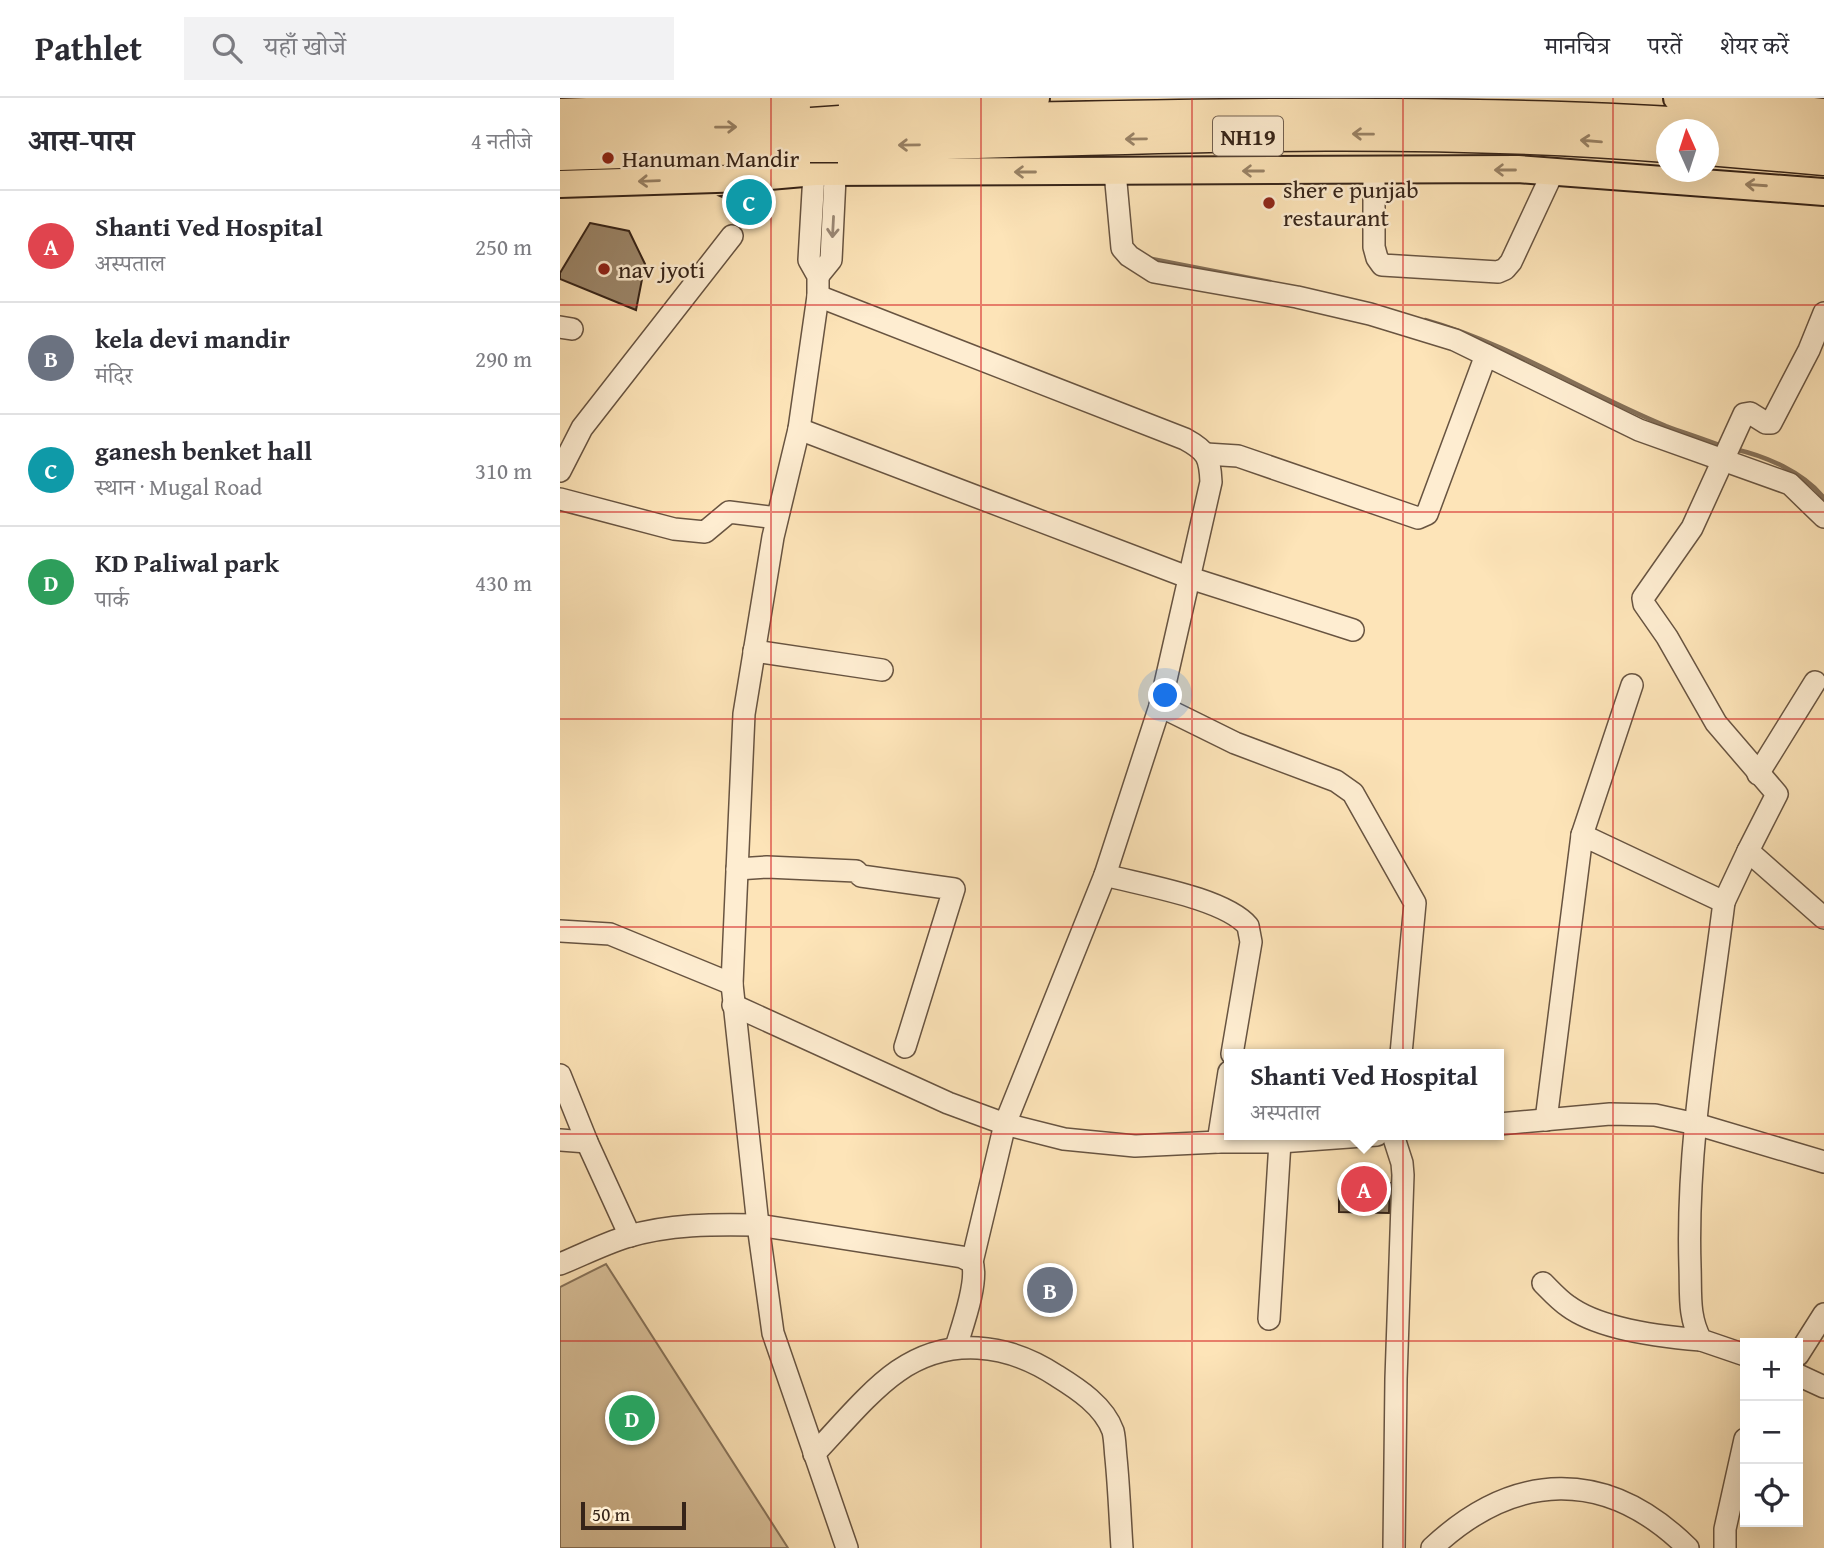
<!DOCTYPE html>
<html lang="hi">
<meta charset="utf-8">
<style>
:root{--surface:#fff;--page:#f2f2f3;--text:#2b2b33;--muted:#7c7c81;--line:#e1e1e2;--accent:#8f2418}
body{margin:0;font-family:"Gentium Book Plus","Noto Serif Devanagari",serif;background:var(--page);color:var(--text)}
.controls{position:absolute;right:21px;bottom:21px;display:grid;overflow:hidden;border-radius:0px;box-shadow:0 7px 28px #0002}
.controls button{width:63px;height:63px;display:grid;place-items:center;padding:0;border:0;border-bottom:2px solid var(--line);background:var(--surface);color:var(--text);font:35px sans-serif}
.compass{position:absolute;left:1096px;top:21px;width:63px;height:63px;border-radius:50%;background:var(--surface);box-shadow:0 7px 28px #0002;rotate:357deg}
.scale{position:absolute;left:21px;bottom:18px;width:105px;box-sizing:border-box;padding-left:7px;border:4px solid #362419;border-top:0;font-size:19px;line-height:24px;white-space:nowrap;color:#362419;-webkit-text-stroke:5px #feedd1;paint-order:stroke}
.you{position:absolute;left:606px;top:598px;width:24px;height:24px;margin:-18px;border:5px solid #fff;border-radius:50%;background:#1a73e8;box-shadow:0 0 0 10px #1a73e833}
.badge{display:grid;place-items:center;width:46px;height:46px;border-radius:50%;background:var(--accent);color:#fff;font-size:23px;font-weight:700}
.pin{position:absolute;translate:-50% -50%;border:4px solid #fff;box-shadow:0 2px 7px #0006}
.popup{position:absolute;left:664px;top:951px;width:280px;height:91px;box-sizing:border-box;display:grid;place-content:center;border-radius:0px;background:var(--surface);filter:drop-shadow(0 2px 5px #0005);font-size:23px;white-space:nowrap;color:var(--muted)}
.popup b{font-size:26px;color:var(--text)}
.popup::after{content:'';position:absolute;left:50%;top:100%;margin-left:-14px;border:14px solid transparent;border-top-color:var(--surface)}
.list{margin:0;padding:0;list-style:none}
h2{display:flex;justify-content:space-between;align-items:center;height:91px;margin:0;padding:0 28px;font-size:30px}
h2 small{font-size:23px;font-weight:400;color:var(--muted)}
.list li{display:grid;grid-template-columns:46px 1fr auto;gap:21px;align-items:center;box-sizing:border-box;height:112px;padding:0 28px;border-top:2px solid var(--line)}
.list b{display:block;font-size:26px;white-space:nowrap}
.list p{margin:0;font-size:23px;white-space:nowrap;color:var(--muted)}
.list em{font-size:23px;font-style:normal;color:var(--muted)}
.icon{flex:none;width:38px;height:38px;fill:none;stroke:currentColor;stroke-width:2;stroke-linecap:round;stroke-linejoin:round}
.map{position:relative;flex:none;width:1264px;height:1450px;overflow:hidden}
header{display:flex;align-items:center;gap:42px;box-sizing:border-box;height:98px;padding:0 35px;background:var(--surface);border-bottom:2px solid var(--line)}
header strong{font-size:33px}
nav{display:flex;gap:38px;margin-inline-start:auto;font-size:24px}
.search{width:490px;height:63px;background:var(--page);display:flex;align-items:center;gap:18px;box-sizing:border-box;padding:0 24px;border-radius:0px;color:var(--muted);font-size:26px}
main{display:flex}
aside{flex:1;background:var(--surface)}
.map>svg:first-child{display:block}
</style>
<header>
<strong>Pathlet</strong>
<div class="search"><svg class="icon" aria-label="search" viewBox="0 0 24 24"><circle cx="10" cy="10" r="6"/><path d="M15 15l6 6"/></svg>यहाँ खोजें</div>
<nav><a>मानचित्र</a><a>परतें</a><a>शेयर करें</a></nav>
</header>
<main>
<aside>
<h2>आस-पास<small>4 नतीजे</small></h2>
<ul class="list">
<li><span class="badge" style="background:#e0444e">A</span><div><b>Shanti Ved Hospital</b><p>अस्पताल</p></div><em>250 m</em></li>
<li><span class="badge" style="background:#6b7280">B</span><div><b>kela devi mandir</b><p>मंदिर</p></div><em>290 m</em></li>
<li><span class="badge" style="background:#0f9aa8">C</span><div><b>ganesh benket hall</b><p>स्थान · Mugal Road</p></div><em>310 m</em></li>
<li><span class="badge" style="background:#2e9e5b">D</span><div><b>KD Paliwal park</b><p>पार्क</p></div><em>430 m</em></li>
</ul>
</aside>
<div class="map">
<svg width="1264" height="1450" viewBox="0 0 1264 1450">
<rect width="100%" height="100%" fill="#fde4b8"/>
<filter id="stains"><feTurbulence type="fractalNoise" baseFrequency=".00286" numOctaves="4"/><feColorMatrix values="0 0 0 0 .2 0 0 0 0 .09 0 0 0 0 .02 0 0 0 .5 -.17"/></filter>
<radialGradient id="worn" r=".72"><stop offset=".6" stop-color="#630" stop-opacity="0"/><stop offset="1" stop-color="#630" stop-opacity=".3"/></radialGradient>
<!-- green -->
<polygon fill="#dbc39d" stroke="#88745b" stroke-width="2" points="46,1166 228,1450 0,1450 0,1189"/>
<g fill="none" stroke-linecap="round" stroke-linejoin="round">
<!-- stream -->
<g stroke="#857058" stroke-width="4.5">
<polyline points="592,161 710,184"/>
<path d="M865,222C950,246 1025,295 1106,328C1125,335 1144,341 1162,348"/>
<path d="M1174,351C1206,358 1243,374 1264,400"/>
</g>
</g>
<!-- building -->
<g fill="#9d886c" stroke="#362419" stroke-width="2">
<polygon points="176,96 199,101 193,112 160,98"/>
<polygon points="30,125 69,133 85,166 76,212 0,181 0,175"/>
<polygon points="802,1074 823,1074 823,1085 830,1085 829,1115 779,1114 779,1099 788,1099 789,1088 795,1088 795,1079 802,1079"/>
</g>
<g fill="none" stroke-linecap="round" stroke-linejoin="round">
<defs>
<g id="minor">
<polyline points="255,59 249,162 258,178 258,198 239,331 213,439 184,616 172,886 198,1127 213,1235 287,1450"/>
<polyline points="814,72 814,149 817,160 822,167 938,174 945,171 951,164 993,74"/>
<polyline points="555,74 562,150 569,158 594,174 737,199 810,216 895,242 1079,332 1230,386 1264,419"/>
<polyline points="258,178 271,162 276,59"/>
<path d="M258,198L625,341C647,353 650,359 651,384L600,608L545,777L445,1026L412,1164"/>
<polyline points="0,229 12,231"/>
<polyline points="239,331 630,480 793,532"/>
<polyline points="646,356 678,358 858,420 867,416 926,257"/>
<polyline points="0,373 22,330 172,138"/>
<polyline points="0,401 114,431 145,434 169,414 217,420"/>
<polyline points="194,553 322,572"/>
<polyline points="600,608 675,645 776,683 793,695 855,805 841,956"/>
<polyline points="1198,676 1255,584"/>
<polyline points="1022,737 1072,587"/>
<polyline points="1188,753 1217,696 1156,625 1107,539 1084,506 1083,500 1132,430 1184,316 1190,315 1206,325 1211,325 1249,252 1264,215"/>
<polyline points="177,771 207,769 296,773 301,778 394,791 345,949"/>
<path d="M545,777C582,787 664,800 688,828L691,844L672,956"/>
<polyline points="1164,804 1188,753 1264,820"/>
<polyline points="0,833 50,836 172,886"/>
<polyline points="173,907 388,1005 445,1026 504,1041 575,1048 658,1044 720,1044 817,1037"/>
<polyline points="0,977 27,1044 70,1138"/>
<path d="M986,1022L1022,737L1164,804C1149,924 1126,1048 1130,1169C1131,1195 1128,1219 1141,1242L1185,1257"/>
<polyline points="939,1026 1050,1016 1095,1017 1136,1026 1264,1064"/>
<polyline points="833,1037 842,1065 843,1077 836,1281 834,1450"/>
<polyline points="0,1042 27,1044"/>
<polyline points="658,1044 669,974"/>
<path d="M0,1166C22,1157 44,1146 66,1139C109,1126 154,1126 198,1127L402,1159L412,1164C419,1183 402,1229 396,1249"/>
<path d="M983,1185C991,1193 999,1202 1008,1208C1039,1231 1103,1239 1141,1242"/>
<polyline points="709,1221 720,1044"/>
<polyline points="1238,1257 1264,1216"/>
<polyline points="1238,1277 1264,1289"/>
<path d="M254,1356C279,1330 309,1293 338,1273C389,1238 447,1245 497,1278C518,1291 544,1308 553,1333C555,1341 555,1351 556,1360C559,1390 560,1420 562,1450"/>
<path d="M872,1450C954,1373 1046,1369 1128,1450"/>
<polyline points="1165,1450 1165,1431 1185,1341"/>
</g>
<g id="major">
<polyline points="1117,0 1264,14"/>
<polyline points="0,14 266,4 476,0"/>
<polyline points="0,86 187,80 255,74 958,71 1264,94"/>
</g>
<g id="highway">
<path d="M280,23C464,21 647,14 831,16C975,17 1121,20 1264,38"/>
<polyline points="0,35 240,28 251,25"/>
<path d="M278,49C554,42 831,27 1106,49"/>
<polyline points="1148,52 1264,62"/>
<polyline points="0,57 250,49"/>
</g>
</defs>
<!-- minor casing -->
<use href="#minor" stroke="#685441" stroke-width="24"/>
<!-- major casing -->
<use href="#major" stroke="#362419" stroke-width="30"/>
<!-- highway casing -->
<use href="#highway" stroke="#362419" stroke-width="33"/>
<!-- minor -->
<use href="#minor" stroke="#feedd1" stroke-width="21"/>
<!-- major -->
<use href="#major" stroke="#fde4b8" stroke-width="26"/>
<!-- highway -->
<use href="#highway" stroke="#fde4b8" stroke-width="30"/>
<defs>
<g id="highway-bridge">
<polyline points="251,25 280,23"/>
<polyline points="250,49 278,49"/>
</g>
</defs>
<!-- highway-bridge casing -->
<use href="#highway-bridge" stroke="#362419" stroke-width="33" stroke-linecap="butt"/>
<!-- highway-bridge -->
<use href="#highway-bridge" stroke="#fde4b8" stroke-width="30"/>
</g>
<!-- one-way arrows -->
<defs><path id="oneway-shaft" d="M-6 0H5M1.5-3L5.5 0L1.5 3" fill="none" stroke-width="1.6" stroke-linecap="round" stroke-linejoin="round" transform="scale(1.75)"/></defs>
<g stroke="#9a8468">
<use href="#oneway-shaft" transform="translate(166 29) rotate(-1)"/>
<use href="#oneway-shaft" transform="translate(803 36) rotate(-179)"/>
<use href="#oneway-shaft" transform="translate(576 41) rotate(179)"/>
<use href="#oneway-shaft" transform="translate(1031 43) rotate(-175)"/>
<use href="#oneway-shaft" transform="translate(349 47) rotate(179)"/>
<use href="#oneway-shaft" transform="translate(945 72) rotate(180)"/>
<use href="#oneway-shaft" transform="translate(693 73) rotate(180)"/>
<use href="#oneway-shaft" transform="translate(465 74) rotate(180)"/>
<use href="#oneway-shaft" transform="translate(89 83) rotate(178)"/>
<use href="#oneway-shaft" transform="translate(1196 87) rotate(-176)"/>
</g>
<use stroke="#9a8875" href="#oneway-shaft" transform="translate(273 129) rotate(93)"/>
<!-- grid -->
<path fill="none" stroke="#d62828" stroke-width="2" stroke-opacity="0.55" d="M211,0V1450M421,0V1450M632,0V1450M843,0V1450M1053,0V1450M0,207H1264M0,414H1264M0,621H1264M0,829H1264M0,1036H1264M0,1243H1264"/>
<!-- markers -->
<g fill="#8f2418" stroke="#feedd1" stroke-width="2.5">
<circle cx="48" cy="60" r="7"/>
<circle cx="709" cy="105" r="7"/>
<circle cx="44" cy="171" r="7"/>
</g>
<g text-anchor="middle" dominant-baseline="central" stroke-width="5" stroke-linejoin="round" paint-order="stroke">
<!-- shield labels -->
<rect fill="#feedd1" stroke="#726050" stroke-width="2" x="653" y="18.5" width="70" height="39" rx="5"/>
<g font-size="23" font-weight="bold" fill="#362419">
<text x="688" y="38">NH19</text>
</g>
<!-- poi labels -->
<g font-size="24" fill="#362419" stroke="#feedd1" text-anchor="start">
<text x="62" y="60">Hanuman Mandir</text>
<text x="723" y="91">sher e punjab<tspan x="723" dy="28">restaurant</tspan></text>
<text x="58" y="171">nav jyoti</text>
</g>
</g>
<rect width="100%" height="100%" filter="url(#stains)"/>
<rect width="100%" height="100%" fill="url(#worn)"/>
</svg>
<div class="controls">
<button>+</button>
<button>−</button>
<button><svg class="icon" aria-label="locate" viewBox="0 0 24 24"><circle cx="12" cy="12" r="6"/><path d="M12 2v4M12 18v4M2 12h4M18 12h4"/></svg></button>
</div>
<svg class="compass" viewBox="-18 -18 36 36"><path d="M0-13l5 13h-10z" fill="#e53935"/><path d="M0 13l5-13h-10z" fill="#7c7c81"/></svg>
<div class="scale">50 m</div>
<div class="you"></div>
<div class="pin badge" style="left:804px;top:1091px;background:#e0444e">A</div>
<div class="popup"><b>Shanti Ved Hospital</b>अस्पताल</div>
<div class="pin badge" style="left:490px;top:1192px;background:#6b7280">B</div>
<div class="pin badge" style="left:189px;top:104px;background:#0f9aa8">C</div>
<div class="pin badge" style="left:72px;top:1320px;background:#2e9e5b">D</div>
</div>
</main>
